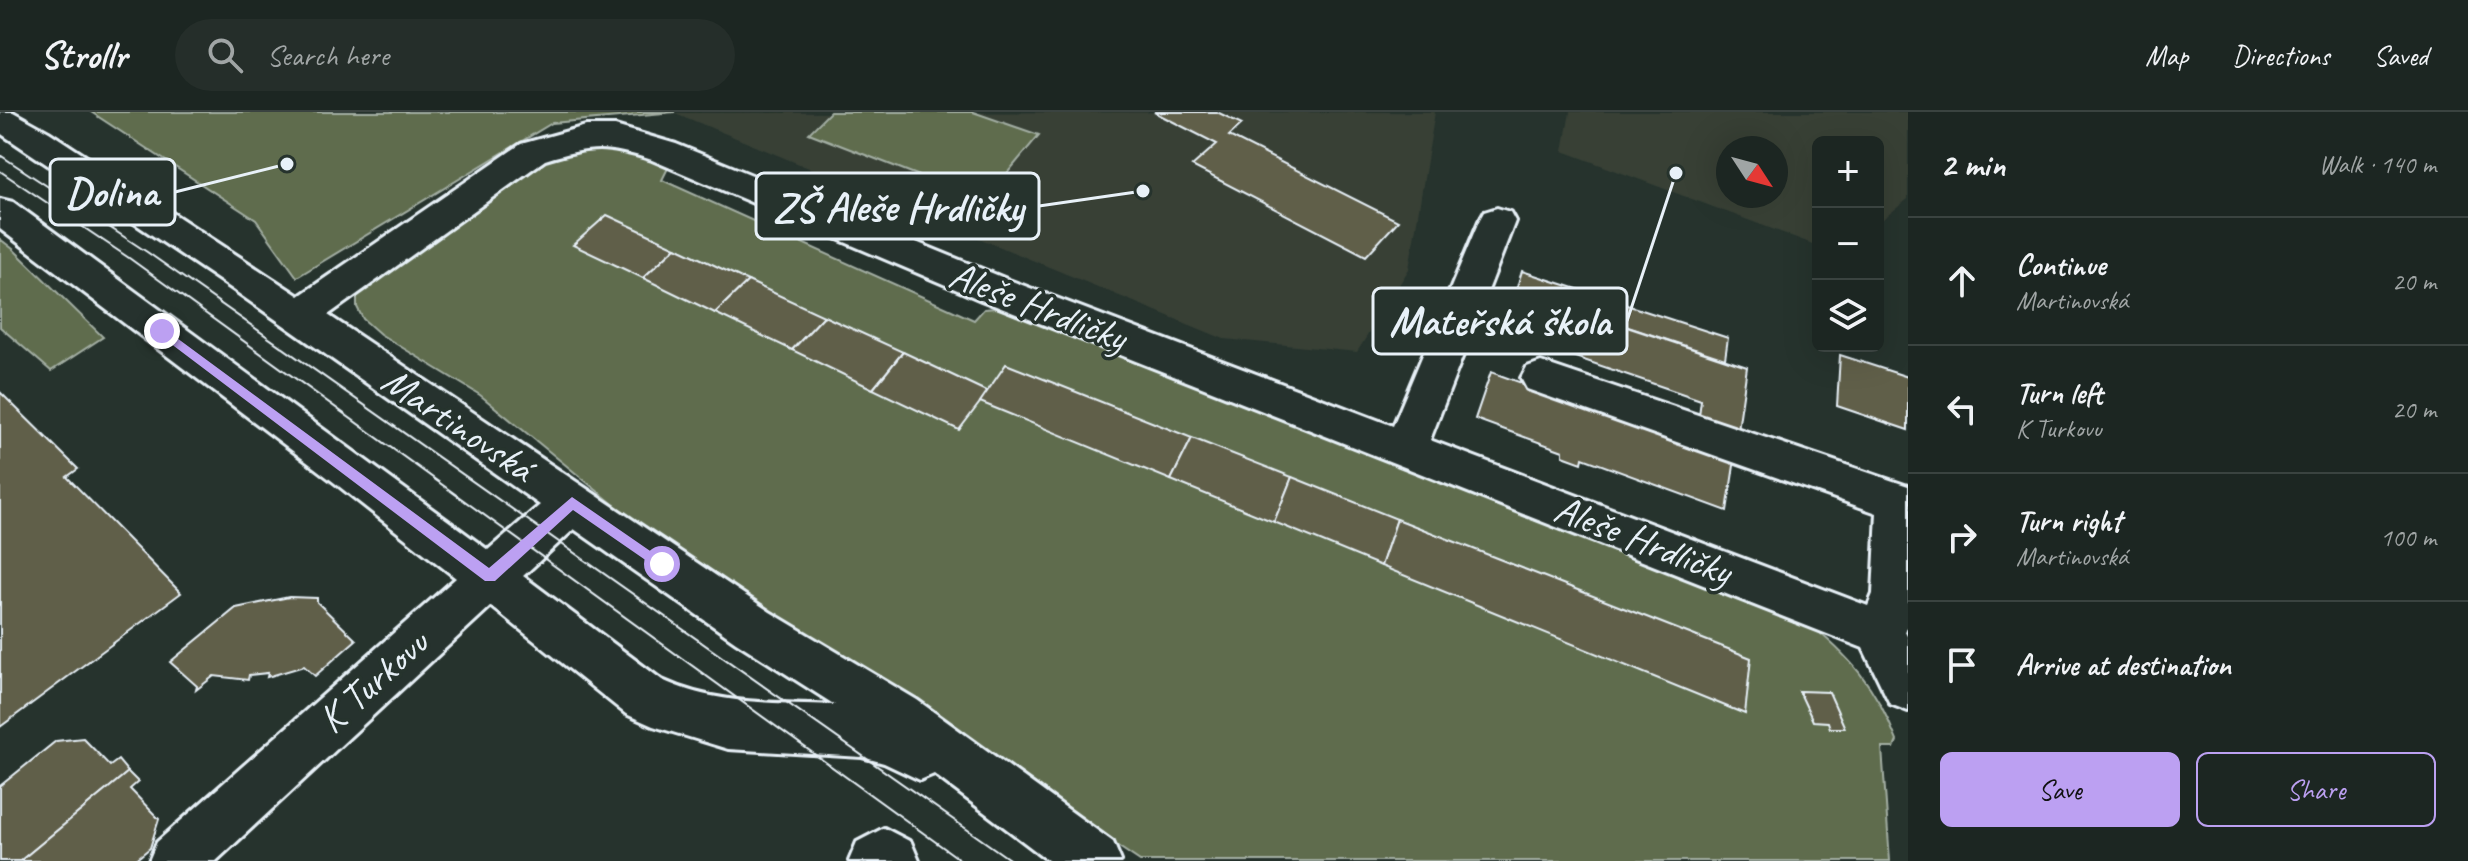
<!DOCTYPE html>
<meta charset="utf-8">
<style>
:root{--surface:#1c2622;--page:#252e2a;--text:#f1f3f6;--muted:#a0a5a5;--line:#3a4340;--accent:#bca0f2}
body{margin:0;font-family:Caveat,sans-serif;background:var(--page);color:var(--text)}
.controls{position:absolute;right:24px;top:24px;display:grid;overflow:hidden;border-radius:12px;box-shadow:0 8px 32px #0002}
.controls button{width:72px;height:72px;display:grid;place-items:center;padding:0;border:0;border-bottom:2px solid var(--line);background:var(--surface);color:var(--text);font:40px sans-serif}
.compass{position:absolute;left:1716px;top:24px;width:72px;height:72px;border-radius:50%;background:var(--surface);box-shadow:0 8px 32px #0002;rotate:126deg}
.stop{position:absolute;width:24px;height:24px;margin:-18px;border:6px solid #bca0f2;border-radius:50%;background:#fff}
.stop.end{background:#bca0f2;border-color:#fff;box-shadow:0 2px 8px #0008}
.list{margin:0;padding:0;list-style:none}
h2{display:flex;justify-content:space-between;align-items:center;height:104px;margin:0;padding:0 32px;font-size:34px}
h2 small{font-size:26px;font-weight:400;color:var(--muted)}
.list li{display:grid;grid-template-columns:52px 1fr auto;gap:24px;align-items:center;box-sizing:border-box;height:128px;padding:0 32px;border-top:2px solid var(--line)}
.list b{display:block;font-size:30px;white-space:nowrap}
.list p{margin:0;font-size:26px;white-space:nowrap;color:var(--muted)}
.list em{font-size:26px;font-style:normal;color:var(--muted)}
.actions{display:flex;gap:16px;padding:24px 32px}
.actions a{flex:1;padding:18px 0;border:2px solid var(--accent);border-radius:12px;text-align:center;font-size:28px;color:var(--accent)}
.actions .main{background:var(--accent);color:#111}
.icon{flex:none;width:44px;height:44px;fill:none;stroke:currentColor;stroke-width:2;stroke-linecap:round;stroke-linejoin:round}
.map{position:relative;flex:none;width:1908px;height:749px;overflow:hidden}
header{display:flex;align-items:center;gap:48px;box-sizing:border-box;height:112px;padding:0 40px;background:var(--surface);border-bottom:2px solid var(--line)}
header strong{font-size:38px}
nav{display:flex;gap:44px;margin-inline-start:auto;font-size:28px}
.search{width:560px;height:72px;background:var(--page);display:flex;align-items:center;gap:20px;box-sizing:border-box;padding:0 28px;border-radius:44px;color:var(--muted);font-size:30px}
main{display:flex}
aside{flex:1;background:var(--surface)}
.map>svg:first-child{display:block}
</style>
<header>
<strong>Strollr</strong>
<div class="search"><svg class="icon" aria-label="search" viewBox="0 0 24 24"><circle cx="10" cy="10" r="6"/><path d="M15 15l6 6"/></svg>Search here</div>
<nav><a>Map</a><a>Directions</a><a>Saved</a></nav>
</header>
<main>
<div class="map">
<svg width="1908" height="749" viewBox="0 0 1908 749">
<rect width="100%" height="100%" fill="#26332d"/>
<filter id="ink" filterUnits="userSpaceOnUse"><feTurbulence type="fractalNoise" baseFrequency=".0125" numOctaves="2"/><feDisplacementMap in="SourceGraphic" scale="16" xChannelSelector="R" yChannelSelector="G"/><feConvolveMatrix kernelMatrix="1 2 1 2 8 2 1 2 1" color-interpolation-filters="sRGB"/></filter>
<g filter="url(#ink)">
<!-- built -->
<g fill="#374036" fill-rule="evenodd">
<polygon points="1435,0 1409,157 1357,240 1224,227 675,1"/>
<path d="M1570,0H1908V87L1878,111V30H1818V134L1563,39ZM1728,36H1776V84H1728Z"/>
</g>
<!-- green -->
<g fill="#5e6c4e" stroke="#a3aea3" stroke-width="2">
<polygon points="91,0 675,0 552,11 297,165 256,108"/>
<polygon points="830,0 973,0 1039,23 984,89 809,21"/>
<path d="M587,34L634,40L669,54L662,68L974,208L984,197L997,196L1804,508C1850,544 1876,574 1897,629L1894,636H1882L1890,749H1140L639,413L480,283L380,222L363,207L357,195V180L535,50Z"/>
<polygon points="0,127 13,137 103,225 51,259 0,215"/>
</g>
<!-- building -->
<g fill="#605e4a" stroke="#e8f1f8" stroke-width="2">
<polygon points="1154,0 1217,0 1242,12 1229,24 1398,109 1366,144 1192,54 1217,32"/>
<polygon points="607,103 676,135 643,166 573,133"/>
<polygon points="676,135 748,169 715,201 643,166"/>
<polygon points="1522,159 1728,226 1725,247 1516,178"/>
<polygon points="748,169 824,204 792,238 715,201"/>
<polygon points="1516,178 1747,255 1737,325 1698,311 1701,288 1502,220"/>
<polygon points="824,204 903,240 873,277 792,238"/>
<polygon points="903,240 988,280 959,318 873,277"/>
<polygon points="1840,243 1908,265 1908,318 1837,294"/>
<polygon points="1006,252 1192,326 1171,368 980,290"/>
<polygon points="1491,260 1735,347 1727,399 1583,346 1582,351 1563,344 1563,339 1475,307"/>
<polygon points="0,280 78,357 67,365 181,481 0,615"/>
<polygon points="1192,326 1292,365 1274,410 1171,368"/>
<polygon points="1292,365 1397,407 1381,454 1274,410"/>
<polygon points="1397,407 1751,546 1745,602 1381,454"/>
<polygon points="289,485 317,486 317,490 356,528 315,564 304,554 267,565 268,561 249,563 248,568 214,564 196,578 197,574 170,550 236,496"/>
<polygon points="1799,579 1829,580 1845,616 1830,616 1828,610 1813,609"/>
<polygon points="83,626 110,654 118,648 128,660 20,749 0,749 0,674 56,629"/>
<polygon points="128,660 138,670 130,677 159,707 150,736 134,749 20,749"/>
</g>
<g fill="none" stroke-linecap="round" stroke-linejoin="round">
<defs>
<g id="minor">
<path d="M0,0H13L49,20L299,184L521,32L586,14H615L676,32L1009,168L1393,314L1479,109L1484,100L1497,96L1510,100L1515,109L1430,328L1868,494L1873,482L1877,401L1527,277L1521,266L1527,255L1541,250L1908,374V512L1905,520L1908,526V599L1890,592L1863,536L981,188L652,48C604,33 593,34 545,48L328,203L770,500L917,588L1113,730L1121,749H1049L934,662L920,668L884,651L862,645L728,637L653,614L626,602L491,494L216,749H149L157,730L456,466L335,371L0,117V87L13,90L488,438L540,393L231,176L0,21ZM574,417L736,530L835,593C775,590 718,594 662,568L523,464Z"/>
<polygon points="884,716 911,730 919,749 849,749 857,730"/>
</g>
</defs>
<!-- minor casing -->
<use href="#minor" stroke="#e8f1f8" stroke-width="6"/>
<!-- minor -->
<use href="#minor" fill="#26332d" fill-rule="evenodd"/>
<!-- tram -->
<g stroke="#e8f1f8" stroke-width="2">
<polyline points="0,43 147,140 1012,749"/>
<polyline points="0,59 129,146 962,749"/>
</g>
</g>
</g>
<!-- route -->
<polygon fill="#bca0f2" points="162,215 489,456 572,385 669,452 662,458 657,456 573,398 495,469 485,469 158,222 156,219"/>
<g text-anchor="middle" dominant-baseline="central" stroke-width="7" stroke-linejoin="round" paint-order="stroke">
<!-- street labels -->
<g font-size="40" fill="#e8f1f8" stroke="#26332d">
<text transform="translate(1038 194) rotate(21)">Aleše Hrdličky</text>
<text transform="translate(458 312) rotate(34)">Martinovská</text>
<text transform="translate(1643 428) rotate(21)">Aleše Hrdličky</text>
<text transform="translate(373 569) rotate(-42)">K Turkovu</text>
</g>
</g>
<!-- callouts -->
<path fill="none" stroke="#e8f1f8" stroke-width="3" d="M287 52L175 80M1143 79L1039 94M1676 61L1627 209"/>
<g fill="#e8f1f8" stroke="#26332d" stroke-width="3">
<circle cx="287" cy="52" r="8"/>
<circle cx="1143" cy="79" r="8"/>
<circle cx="1676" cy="61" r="8"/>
</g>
<g fill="#26332d" stroke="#e8f1f8" stroke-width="3">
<rect x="50" y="47" width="125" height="66" rx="8"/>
<rect x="756" y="61" width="283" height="66" rx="8"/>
<rect x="1373" y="176" width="254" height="66" rx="8"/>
</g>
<g font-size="42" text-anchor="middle" font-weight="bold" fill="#e8f1f8">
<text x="112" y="94">Dolina</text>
<text x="898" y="109">ZŠ Aleše Hrdličky</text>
<text x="1500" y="223">Mateřská škola</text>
</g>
</svg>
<div class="controls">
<button>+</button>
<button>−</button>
<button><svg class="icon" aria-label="layers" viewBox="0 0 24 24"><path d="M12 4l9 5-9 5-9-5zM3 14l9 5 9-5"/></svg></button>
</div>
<svg class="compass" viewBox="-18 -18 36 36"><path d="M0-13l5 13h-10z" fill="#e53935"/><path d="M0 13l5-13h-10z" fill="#a0a5a5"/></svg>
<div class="stop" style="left:662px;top:452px"></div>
<div class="stop end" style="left:162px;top:219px"></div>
</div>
<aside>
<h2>2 min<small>Walk · 140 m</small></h2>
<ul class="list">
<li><svg class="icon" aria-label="ahead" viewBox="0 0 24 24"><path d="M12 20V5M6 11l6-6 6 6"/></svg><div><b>Continue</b><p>Martinovská</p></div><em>20 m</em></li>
<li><svg class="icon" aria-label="left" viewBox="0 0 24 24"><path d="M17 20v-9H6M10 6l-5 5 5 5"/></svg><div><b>Turn left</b><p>K Turkovu</p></div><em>20 m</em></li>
<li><svg class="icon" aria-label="right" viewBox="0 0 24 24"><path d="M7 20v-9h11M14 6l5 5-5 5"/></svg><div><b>Turn right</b><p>Martinovská</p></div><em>100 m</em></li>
<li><svg class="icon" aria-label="arrive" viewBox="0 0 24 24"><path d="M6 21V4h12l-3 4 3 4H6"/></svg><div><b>Arrive at destination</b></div></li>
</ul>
<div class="actions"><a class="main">Save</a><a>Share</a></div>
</aside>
</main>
